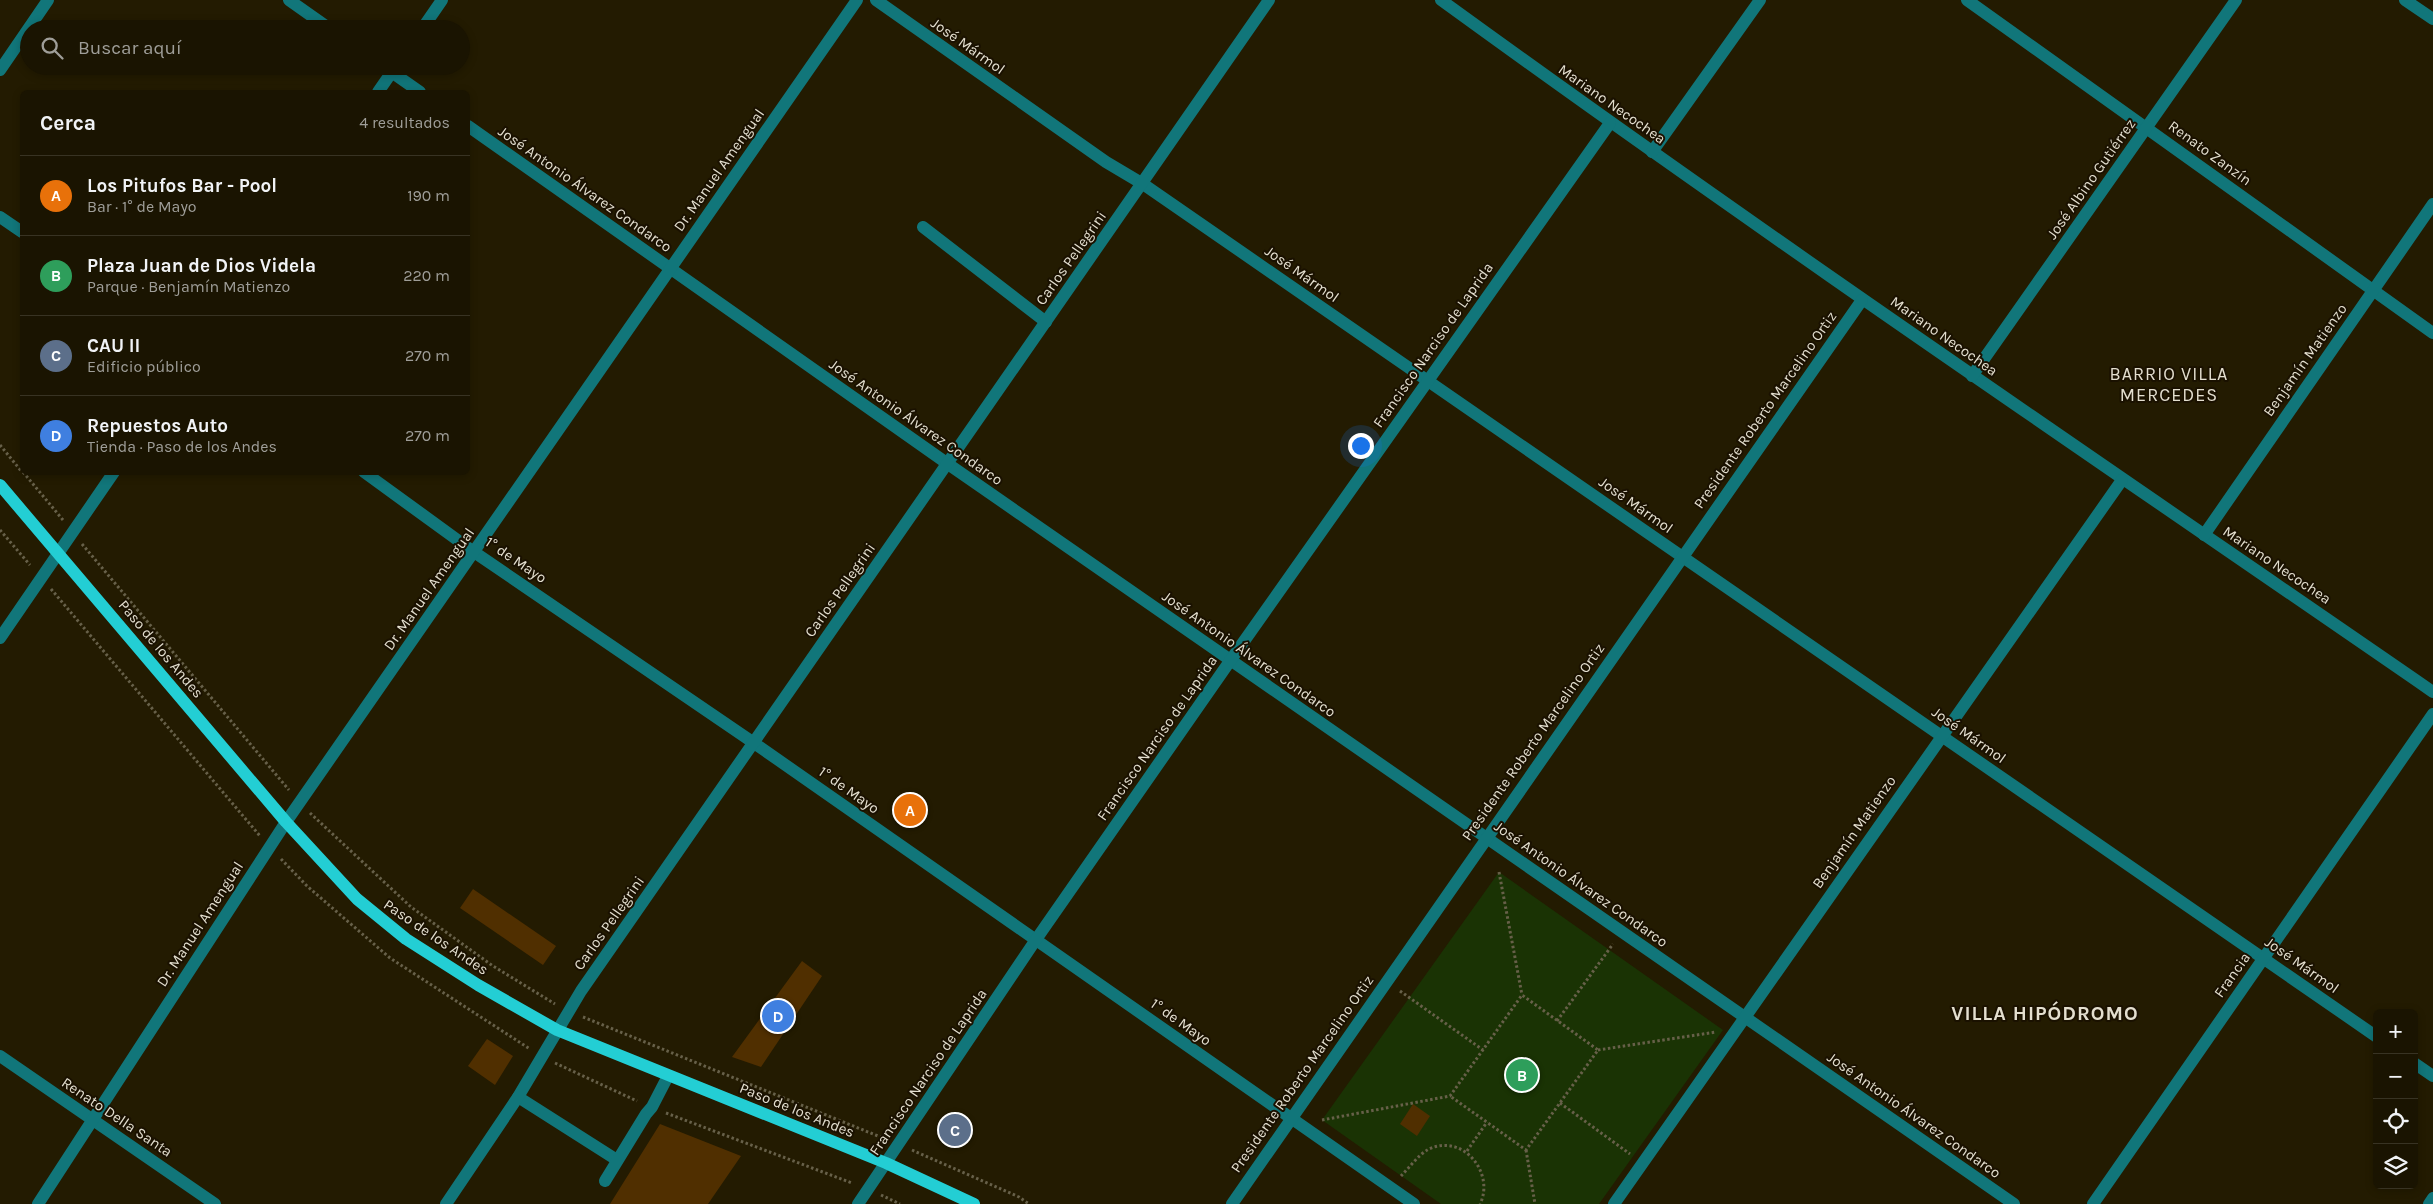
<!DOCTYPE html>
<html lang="es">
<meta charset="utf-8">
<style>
:root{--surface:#1a1401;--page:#231d0b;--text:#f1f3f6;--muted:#9f9e99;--line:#383323;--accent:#7c3aed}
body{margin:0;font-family:Karla,sans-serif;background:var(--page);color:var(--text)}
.controls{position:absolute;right:15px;bottom:15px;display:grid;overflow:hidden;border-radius:8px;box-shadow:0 2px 8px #0003}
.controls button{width:45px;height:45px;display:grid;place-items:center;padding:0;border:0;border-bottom:1px solid var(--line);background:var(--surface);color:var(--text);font:25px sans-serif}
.you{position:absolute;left:1360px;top:445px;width:18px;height:18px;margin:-12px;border:4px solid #fff;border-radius:50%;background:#1a73e8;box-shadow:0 0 0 8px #1a73e833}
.badge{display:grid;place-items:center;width:32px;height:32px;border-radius:50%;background:var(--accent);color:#fff;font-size:16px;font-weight:700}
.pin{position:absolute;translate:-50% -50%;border:2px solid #fff;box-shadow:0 1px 5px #0006}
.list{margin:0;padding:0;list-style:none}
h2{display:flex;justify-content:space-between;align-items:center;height:65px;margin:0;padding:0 20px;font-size:21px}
h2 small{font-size:16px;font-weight:400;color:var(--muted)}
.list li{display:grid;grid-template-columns:32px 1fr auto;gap:15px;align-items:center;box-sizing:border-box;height:80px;padding:0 20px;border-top:1px solid var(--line)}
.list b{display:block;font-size:19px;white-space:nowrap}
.list p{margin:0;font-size:16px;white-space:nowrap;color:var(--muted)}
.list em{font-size:16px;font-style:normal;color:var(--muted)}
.icon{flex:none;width:28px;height:28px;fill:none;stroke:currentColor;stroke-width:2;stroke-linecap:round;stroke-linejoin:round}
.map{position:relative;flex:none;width:2433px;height:1204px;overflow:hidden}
.search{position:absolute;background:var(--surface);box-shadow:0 2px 8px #0003;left:20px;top:20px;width:450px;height:55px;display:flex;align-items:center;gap:12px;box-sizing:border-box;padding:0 18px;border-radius:28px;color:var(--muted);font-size:19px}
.panel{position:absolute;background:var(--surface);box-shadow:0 2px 8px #0003;left:20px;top:90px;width:450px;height:385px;border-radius:8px}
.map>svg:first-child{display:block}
</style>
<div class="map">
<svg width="2433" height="1204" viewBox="0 0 2433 1204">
<rect width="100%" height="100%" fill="#231b01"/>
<!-- green -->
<polygon fill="#1a3304" points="1499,872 1723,1030 1599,1204 1441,1204 1322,1120"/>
<!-- building -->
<g fill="#502f00">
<polygon points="473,889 556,946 543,965 460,908"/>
<polygon points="802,961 822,976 761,1067 732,1057"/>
<polygon points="487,1039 513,1056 495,1085 468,1066"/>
<polygon points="1413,1104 1430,1116 1417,1136 1400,1124"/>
<polygon points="660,1124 741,1156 708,1204 610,1204"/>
</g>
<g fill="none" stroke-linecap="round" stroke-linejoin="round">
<!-- path -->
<g stroke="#676049" stroke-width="3" stroke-dasharray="2.5 2.5" stroke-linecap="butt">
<polyline points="0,445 22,472"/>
<polyline points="23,472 63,520"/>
<polyline points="0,530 30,565"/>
<polyline points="82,544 289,790"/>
<polyline points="51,589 260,836"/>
<polyline points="310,813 411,907 493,966 555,1004"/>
<polyline points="281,859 307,886 390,958 530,1049"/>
<polyline points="1499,872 1522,995"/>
<polyline points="1400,991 1483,1050"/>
<polyline points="583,1017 883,1138"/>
<polyline points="1557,1021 1613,944"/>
<polyline points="1598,1050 1716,1032"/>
<polyline points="555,1063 637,1101"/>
<polyline points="1560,1103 1630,1154"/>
<polyline points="666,1113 852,1183"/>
<polyline points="1322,1120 1450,1096 1522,995 1598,1050 1526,1150 1450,1096"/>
<polyline points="912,1150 1019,1197 1029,1204"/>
<polyline points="1526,1150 1535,1204"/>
<polyline points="1467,1151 1487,1122"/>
<path d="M1401,1176C1409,1168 1419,1154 1429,1149C1464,1133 1495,1174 1480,1204"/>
<polyline points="881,1195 900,1204"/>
</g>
<!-- minor -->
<g stroke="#11767a" stroke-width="12">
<polyline points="289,0 330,29"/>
<polyline points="876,0 1106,162 1143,184 2377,1037"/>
<path d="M1441,0C1767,237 2101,463 2433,692"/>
<polyline points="1967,0 2433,333"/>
<polyline points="2405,0 2433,19"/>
<polyline points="422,29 442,0"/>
<polyline points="383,66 420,92"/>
<polyline points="0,70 48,0"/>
<polyline points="378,92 396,66"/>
<polyline points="468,126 948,464 2014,1204"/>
<polyline points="1652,152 1760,0"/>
<polyline points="0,217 22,232"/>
<polyline points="923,227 1046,322"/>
<polyline points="1972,376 2236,0"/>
<polyline points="364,472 474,552 754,743 1414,1204"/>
<polyline points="2204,535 2433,204"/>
<polyline points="0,638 114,472"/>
<polyline points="0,1056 215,1204"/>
<polyline points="2414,1063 2433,1076"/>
<polyline points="518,1097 617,1160"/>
<polyline points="605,1181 646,1114 652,1107 668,1076"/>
<polyline points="38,1204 286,822 857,0"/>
<polyline points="446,1204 518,1097 581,991 1269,0"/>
<polyline points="858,1204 1035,941 1230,661 1610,123"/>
<polyline points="1232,1204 1862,300"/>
<polyline points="1614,1204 2122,480"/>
<polyline points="2093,1204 2433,714"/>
<polyline points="2429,1204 2433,1198"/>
</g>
<!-- major -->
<polyline stroke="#23ced4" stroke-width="12" points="0,485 286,822 357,899 406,939 478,985 557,1030 886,1163 974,1204"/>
</g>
<g text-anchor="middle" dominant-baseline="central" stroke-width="4" stroke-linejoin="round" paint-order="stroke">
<!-- street labels -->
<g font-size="15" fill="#e4dfcf" stroke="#1a1100">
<text transform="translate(968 46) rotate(35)">José Mármol</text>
<text transform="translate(1612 104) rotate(35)">Mariano Necochea</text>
<text transform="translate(2210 153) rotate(36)">Renato Zanzín</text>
<text transform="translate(719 170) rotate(-55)">Dr. Manuel Amengual</text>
<text transform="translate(2091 179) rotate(-55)">José Albino Gutiérrez</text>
<text transform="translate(585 189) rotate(35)">José Antonio Álvarez Condarco</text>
<text transform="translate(1071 258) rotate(-55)">Carlos Pellegrini</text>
<text transform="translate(1302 274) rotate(35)">José Mármol</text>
<text transform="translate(1944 336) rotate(35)">Mariano Necochea</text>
<text transform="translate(1433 345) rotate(-55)">Francisco Narciso de Laprida</text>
<text transform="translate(2305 360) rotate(-55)">Benjamín Matienzo</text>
<text transform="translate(1765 410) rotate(-55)">Presidente Roberto Marcelino Ortiz</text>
<text transform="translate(916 422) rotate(35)">José Antonio Álvarez Condarco</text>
<text transform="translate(1636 505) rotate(35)">José Mármol</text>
<text transform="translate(516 560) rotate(34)">1° de Mayo</text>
<text transform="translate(2277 565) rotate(34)">Mariano Necochea</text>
<text transform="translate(429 589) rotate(-55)">Dr. Manuel Amengual</text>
<text transform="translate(840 590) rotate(-55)">Carlos Pellegrini</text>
<text transform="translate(161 649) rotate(50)">Paso de los Andes</text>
<text transform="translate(1249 654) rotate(35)">José Antonio Álvarez Condarco</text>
<text transform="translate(1969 735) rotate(35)">José Mármol</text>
<text transform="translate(1157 738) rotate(-55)">Francisco Narciso de Laprida</text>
<text transform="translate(1533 742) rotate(-55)">Presidente Roberto Marcelino Ortiz</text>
<text transform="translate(849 790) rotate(35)">1° de Mayo</text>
<text transform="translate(1854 832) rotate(-55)">Benjamín Matienzo</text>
<text transform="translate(1581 884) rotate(35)">José Antonio Álvarez Condarco</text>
<text transform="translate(609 923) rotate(-55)">Carlos Pellegrini</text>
<text transform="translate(200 924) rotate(-57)">Dr. Manuel Amengual</text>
<text transform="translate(436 937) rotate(34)">Paso de los Andes</text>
<text transform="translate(2302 965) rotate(35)">José Mármol</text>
<text transform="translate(2232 975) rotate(-55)">Francia</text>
<text transform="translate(1181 1022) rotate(35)">1° de Mayo</text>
<text transform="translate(928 1072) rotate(-56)">Francisco Narciso de Laprida</text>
<text transform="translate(1302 1074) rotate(-55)">Presidente Roberto Marcelino Ortiz</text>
<text transform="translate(797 1110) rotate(22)">Paso de los Andes</text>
<text transform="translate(1914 1115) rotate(35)">José Antonio Álvarez Condarco</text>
<text transform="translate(117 1117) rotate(34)">Renato Della Santa</text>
</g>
<!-- quarter labels -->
<g font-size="18" letter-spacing="1" fill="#e4dfcf" stroke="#1a1100">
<text x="2169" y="374">BARRIO VILLA<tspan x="2169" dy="21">MERCEDES</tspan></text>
</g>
<!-- district labels -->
<g font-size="20" font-weight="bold" letter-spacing="1" fill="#e4dfcf" stroke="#1a1100">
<text x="2045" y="1013">VILLA HIPÓDROMO</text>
</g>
</g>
</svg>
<div class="controls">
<button>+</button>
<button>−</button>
<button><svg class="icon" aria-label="locate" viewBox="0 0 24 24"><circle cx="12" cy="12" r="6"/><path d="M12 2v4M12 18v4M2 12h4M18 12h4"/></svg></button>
<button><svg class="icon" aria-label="layers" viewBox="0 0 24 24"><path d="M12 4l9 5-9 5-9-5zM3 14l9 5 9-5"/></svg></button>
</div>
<div class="you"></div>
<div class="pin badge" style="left:910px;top:810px;background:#e8710a">A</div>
<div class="pin badge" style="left:1522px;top:1075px;background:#2e9e5b">B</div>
<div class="pin badge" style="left:955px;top:1130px;background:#5c6f8a">C</div>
<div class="pin badge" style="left:778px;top:1016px;background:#3f7fe0">D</div>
<div class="search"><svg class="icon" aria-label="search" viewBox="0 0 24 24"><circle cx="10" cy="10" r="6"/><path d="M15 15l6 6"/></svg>Buscar aquí</div>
<section class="panel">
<h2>Cerca<small>4 resultados</small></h2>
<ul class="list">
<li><span class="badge" style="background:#e8710a">A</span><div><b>Los Pitufos Bar - Pool</b><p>Bar · 1° de Mayo</p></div><em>190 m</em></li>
<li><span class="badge" style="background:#2e9e5b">B</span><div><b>Plaza Juan de Dios Videla</b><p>Parque · Benjamín Matienzo</p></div><em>220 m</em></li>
<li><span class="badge" style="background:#5c6f8a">C</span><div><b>CAU II</b><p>Edificio público</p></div><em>270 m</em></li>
<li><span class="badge" style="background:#3f7fe0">D</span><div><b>Repuestos Auto</b><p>Tienda · Paso de los Andes</p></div><em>270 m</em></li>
</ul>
</section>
</div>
